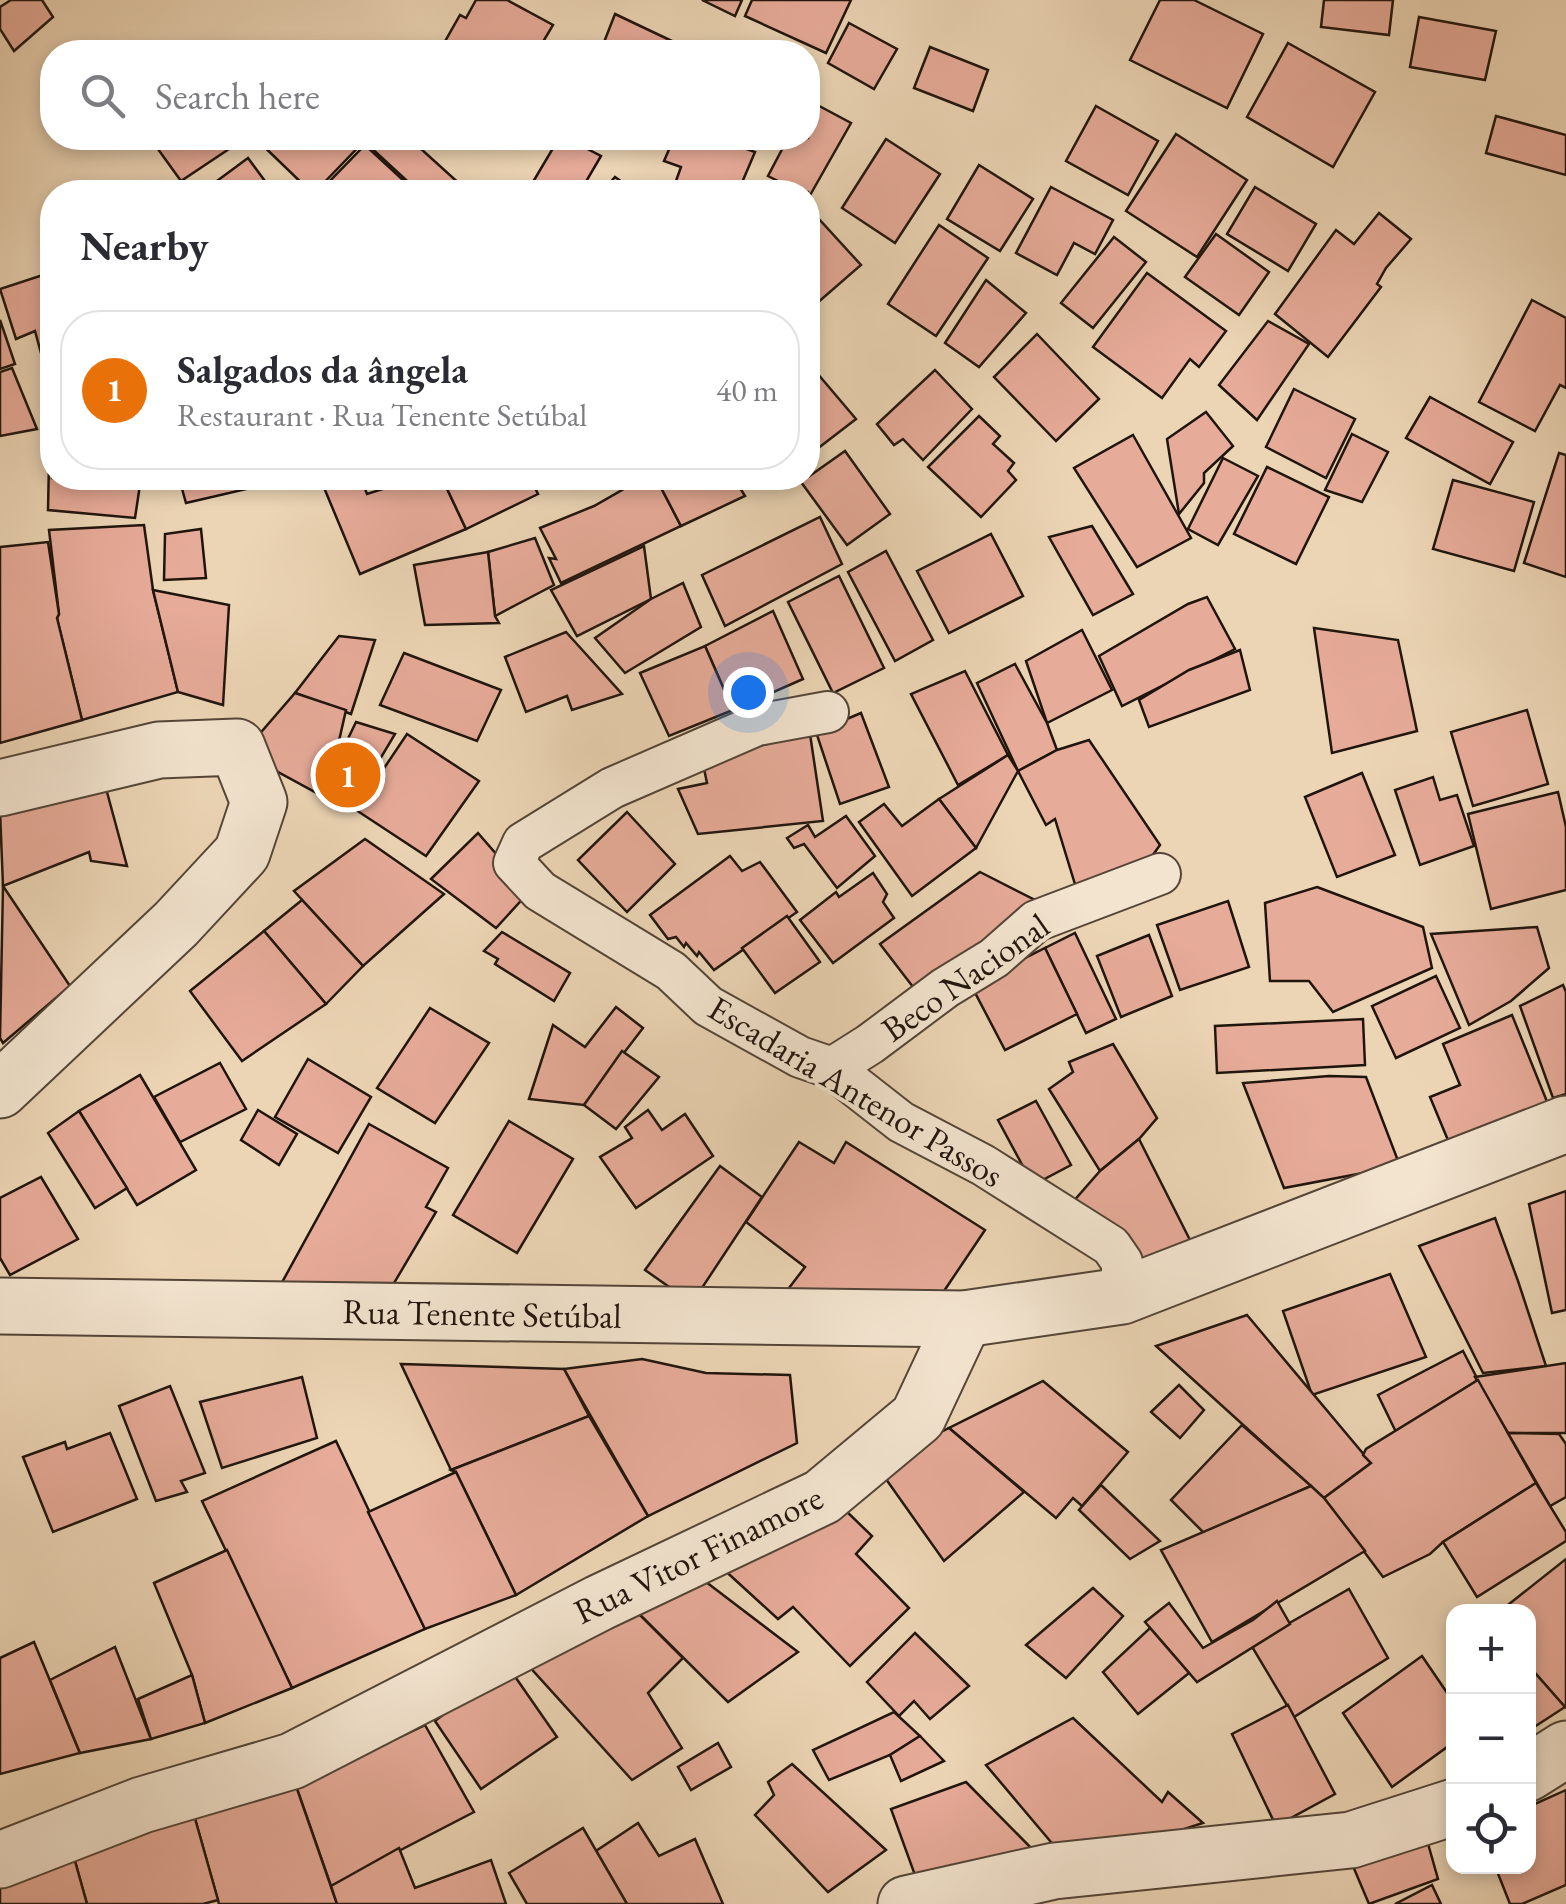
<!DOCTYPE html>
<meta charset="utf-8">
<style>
:root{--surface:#fff;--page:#f7f7f7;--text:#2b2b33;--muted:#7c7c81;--line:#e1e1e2;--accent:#8f2418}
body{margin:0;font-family:"EB Garamond",serif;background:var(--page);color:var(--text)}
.controls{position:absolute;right:30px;bottom:30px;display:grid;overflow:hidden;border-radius:20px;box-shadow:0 5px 15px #0003}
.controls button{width:90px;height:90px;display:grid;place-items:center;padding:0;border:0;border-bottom:2px solid var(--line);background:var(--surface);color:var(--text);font:50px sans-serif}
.you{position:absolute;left:748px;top:692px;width:35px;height:35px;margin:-25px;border:8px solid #fff;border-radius:50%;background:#1a73e8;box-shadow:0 0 0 15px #1a73e833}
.badge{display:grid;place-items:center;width:65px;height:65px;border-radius:50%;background:var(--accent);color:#fff;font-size:32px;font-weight:700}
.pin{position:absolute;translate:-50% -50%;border:5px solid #fff;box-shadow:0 2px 10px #0006}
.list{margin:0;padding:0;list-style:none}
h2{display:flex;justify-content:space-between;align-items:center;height:130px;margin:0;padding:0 40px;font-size:42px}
h2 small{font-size:32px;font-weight:400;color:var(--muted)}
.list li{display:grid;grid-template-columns:65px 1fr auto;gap:30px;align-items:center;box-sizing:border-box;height:160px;margin:0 20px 20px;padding:0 20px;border:2px solid var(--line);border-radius:40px}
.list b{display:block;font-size:38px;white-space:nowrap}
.list p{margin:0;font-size:32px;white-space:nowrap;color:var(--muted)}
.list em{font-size:32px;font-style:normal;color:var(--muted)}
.icon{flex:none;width:55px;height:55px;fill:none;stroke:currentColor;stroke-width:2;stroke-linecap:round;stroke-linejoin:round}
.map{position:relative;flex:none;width:1566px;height:1904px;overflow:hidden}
.search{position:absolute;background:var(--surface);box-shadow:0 5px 15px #0003;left:40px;top:40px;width:780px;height:110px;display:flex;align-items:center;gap:25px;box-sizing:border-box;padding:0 35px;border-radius:40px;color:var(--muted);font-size:38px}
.panel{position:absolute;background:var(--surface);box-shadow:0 5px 15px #0003;left:40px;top:180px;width:780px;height:310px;border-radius:40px}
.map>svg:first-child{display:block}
</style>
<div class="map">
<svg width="1566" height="1904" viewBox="0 0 1566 1904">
<rect width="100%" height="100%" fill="#ecd5b5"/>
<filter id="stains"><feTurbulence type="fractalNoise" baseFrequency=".002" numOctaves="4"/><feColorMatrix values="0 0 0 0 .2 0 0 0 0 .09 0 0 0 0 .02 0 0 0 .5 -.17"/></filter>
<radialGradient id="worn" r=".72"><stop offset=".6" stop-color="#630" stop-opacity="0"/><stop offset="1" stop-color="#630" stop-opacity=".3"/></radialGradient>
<!-- building -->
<g fill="#e7ab99" stroke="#20150d" stroke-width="2.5">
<polygon points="11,0 42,0 53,17 14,51 0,29 0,7"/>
<polygon points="476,0 507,0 553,25 537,52 439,52 460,15 466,18"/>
<polygon points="702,0 742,0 735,16"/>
<polygon points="752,0 851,0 826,53 745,16"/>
<polygon points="1160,0 1194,0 1263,34 1227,108 1130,60"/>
<polygon points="1324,0 1393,0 1389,35 1321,27"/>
<polygon points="615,14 695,52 607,52 601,50"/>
<polygon points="1419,17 1496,31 1485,80 1410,67"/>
<polygon points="849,23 897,49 874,89 828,63"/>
<polygon points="1288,43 1375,92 1333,167 1247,117"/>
<polygon points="930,47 988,70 973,111 914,88"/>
<polygon points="808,100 851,123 809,197 808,192 800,192 768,176 788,138 808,138"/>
<polygon points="1096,106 1158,141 1128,195 1066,161"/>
<polygon points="1496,116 1566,135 1566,175 1486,153"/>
<polygon points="1176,134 1247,180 1197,257 1126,211"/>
<polygon points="150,138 230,138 235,145 181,181"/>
<polygon points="255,138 367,138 315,192 311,192"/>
<polygon points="373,138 409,138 462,186 456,192 419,192 367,144"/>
<polygon points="559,138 566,138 601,156 580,192 527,192"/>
<polygon points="674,138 716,138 755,152 738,192 672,192 681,167 664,161"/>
<polygon points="886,139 940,174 895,243 842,208"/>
<polygon points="365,145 403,180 391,192 339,192 328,183"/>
<polygon points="248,158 273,192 202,192"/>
<polygon points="979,165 1033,199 1000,251 947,219"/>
<polygon points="615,177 636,192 602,192"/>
<polygon points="1051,187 1113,220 1095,254 1074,243 1057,275 1016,253"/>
<polygon points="1255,187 1316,224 1288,271 1227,234"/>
<polygon points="808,207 861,265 808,311"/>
<polygon points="1379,213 1411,239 1386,268 1377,284 1381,287 1328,357 1275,314 1336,230 1354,244"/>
<polygon points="939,225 988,258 936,336 888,304"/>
<polygon points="1216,234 1269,272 1239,315 1185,277"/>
<polygon points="1114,237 1146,262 1093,328 1061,303"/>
<polygon points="52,272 52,349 41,353 35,331 16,339 0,289"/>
<polygon points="1147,273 1226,331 1199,367 1190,359 1162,398 1093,347"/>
<polygon points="986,280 1026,313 979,367 945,343"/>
<polygon points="1532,300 1566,318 1566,388 1560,385 1535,431 1479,402"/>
<polygon points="0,320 15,364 0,369"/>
<polygon points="1268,321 1309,344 1257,420 1219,385"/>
<polygon points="1037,334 1099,399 1056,441 994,377"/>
<polygon points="12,368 37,429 0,436 0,372"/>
<polygon points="935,370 972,409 923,460 903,439 894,445 877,424"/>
<polygon points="817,373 856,419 808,456 808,381"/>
<polygon points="1294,389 1355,419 1326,478 1266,447"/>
<polygon points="1430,397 1513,442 1490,484 1406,438"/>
<polygon points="1206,412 1233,446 1204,473 1204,483 1179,514 1167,439"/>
<polygon points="979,416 1000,436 993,444 1014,463 1008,471 1016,480 981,517 928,467"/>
<polygon points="1352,434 1388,452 1362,502 1325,490"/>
<polygon points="1133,435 1191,538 1137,567 1074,468"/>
<polygon points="845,451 890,514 847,545 801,482"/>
<polygon points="1559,453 1566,455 1566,577 1524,563"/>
<polygon points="1223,458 1258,476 1218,545 1188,529"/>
<polygon points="49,463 52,463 52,478 141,478 135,518 48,510"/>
<polygon points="1267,467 1329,497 1296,564 1234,534"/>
<polygon points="179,478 276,478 276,482 186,503"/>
<polygon points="320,478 361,478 367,494 408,481 406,478 442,478 466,529 360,574"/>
<polygon points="442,478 530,478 538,494 466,529"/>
<polygon points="643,478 656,478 681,526 561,583 549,558 556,559 540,528 594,506"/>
<polygon points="656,478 734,478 745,496 681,526"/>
<polygon points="1453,480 1534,502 1514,571 1433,549"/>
<polygon points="820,517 842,564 725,626 702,575"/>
<polygon points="144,525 153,590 178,692 82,720 57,618 59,614 49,530"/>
<polygon points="1092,526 1133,594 1093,615 1049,537"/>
<polygon points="201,529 206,578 164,580 165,534"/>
<polygon points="991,534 1023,596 949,633 917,571"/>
<polygon points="535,538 554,585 495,616 488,552"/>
<polygon points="48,542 59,614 57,618 82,720 0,743 0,547"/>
<polygon points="644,546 651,599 577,636 551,590"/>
<polygon points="886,551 933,640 895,661 848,572"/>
<polygon points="488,552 495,616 499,623 425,625 414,565"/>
<polygon points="839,576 884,668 833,693 788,602"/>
<polygon points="683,583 701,627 625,673 595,638 651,599"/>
<polygon points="153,590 229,605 223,705 178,692"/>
<polygon points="1207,597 1235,649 1122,706 1099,656 1188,604"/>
<polygon points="773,611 803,679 733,710 705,646"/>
<polygon points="1314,628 1398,640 1417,731 1332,753"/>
<polygon points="1082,630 1112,690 1047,723 1026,661"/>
<polygon points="566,632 622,694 572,710 567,696 526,712 505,657"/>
<polygon points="339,636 375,640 351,714 295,693"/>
<polygon points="705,646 733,710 669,736 640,673"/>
<polygon points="1240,650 1250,690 1149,727 1139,700 1189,670"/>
<polygon points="404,653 501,690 477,741 380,705"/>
<polygon points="1015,664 1047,723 1057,750 1018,771 977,683"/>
<polygon points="965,671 1008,755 958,785 911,694"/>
<polygon points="295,693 346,710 326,798 243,753"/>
<polygon points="1527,710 1548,784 1473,806 1451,732"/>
<polygon points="861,713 889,787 840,804 816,732"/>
<polygon points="356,722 395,734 361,791 331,774"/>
<polygon points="407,734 479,781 426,856 356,810"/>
<polygon points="810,734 823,821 698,834 678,789 707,783 702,759"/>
<polygon points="1089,740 1160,845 1150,859 1078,894 1055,819 1046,825 1018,771 1057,750"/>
<polygon points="1008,755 1018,771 976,848 939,799"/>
<polygon points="1362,773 1395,855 1337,877 1305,797"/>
<polygon points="1433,777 1440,800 1457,795 1474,846 1420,865 1395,790"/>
<polygon points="104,781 127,866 91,861 89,852 3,886 0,811"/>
<polygon points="1558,792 1566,827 1566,890 1491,909 1468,814"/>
<polygon points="939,799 976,848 912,896 859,822 884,804 902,826"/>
<polygon points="627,812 675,864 627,912 578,860"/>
<polygon points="846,816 875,856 837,888 804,844 794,848 787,838 808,825 815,837"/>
<polygon points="478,833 529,892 496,928 431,879"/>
<polygon points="365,839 444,894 363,966 294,891"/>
<polygon points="730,856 742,871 760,862 797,912 714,970 699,952 697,956 686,943 684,947 676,937 668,939 650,915"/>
<polygon points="980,872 1037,901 923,1000 880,944"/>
<polygon points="873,873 887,894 883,902 894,918 833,963 800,920 836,892 839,897"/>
<polygon points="3,886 70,986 3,1043 0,1038"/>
<polygon points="1317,887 1423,927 1432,968 1333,1012 1309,981 1270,981 1265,903"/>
<polygon points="302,900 363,966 326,1004 264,931"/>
<polygon points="1228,901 1249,967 1180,990 1157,925"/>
<polygon points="787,916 820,962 775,993 742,948"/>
<polygon points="1537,927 1549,968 1511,1001 1469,1025 1431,934"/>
<polygon points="264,931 326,1004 242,1061 190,991"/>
<polygon points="502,932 570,973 554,1001 495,964 498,959 484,951"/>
<polygon points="1075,933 1116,1019 1086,1033 1045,948"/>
<polygon points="1149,935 1172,996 1121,1017 1097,956"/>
<polygon points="1045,948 1077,1014 1005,1050 971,985"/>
<polygon points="1436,976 1460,1028 1396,1058 1372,1006"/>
<polygon points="1563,985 1566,992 1566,1094 1553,1098 1520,1006"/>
<polygon points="616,1007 643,1028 584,1105 529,1099 553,1025 585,1047"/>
<polygon points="430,1008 489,1043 435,1123 377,1088"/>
<polygon points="1512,1015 1548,1104 1450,1145 1430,1097 1460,1085 1443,1044"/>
<polygon points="1363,1019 1365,1065 1217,1073 1215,1026"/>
<polygon points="1113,1044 1157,1118 1139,1139 1100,1171 1049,1089 1073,1072 1069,1062"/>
<polygon points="622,1051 659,1077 616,1129 584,1105"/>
<polygon points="308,1059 371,1097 338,1153 275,1117"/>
<polygon points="220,1063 246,1109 180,1142 154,1097"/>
<polygon points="140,1075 196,1170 137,1205 79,1111"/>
<polygon points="1329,1076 1366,1077 1400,1166 1284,1188 1243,1083"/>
<polygon points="1036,1101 1071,1165 1033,1185 998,1120"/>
<polygon points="258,1110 297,1134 279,1165 241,1140"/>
<polygon points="648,1110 662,1130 685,1114 713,1156 636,1208 600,1157 632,1138 625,1127"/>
<polygon points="79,1111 127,1188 95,1208 48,1133"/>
<polygon points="509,1121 573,1159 517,1253 453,1215"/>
<polygon points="369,1124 448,1168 426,1207 436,1212 387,1295 274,1297"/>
<polygon points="1139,1139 1194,1248 1138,1266 1065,1211 1100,1171"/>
<polygon points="799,1142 834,1163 846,1142 985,1230 938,1300 776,1305 805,1267 746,1222"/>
<polygon points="720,1166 762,1197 692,1303 645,1270"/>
<polygon points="41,1177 78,1239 10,1275 0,1258 0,1198"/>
<polygon points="1566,1191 1566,1310 1552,1313 1529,1204"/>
<polygon points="1495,1218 1518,1281 1546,1366 1483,1373 1419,1246"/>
<polygon points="1390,1274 1426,1357 1312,1395 1283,1311"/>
<polygon points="1247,1315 1371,1463 1324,1498 1156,1346"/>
<polygon points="1463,1351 1478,1380 1396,1432 1378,1395"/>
<polygon points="642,1359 706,1373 790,1375 797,1443 648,1516 564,1369"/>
<polygon points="1566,1363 1566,1433 1508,1433 1475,1377"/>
<polygon points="401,1364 564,1369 589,1416 451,1470"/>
<polygon points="302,1377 317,1438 222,1468 200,1402"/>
<polygon points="1478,1380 1536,1483 1443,1542 1430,1554 1383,1577 1324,1498 1371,1463 1363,1455 1366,1449"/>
<polygon points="1043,1381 1128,1452 1082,1506 1073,1498 1056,1518 949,1428"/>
<polygon points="1179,1385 1204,1410 1180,1438 1151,1412"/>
<polygon points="170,1386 205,1473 181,1481 187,1492 156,1501 119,1406"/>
<polygon points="589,1416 648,1516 516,1595 456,1472 451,1470"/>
<polygon points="1242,1425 1311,1486 1204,1533 1171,1500"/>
<polygon points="949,1428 1024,1492 944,1561 876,1465"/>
<polygon points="110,1433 137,1499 53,1532 23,1457 65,1442 67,1449"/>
<polygon points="1508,1433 1559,1434 1566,1444 1566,1497 1550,1506"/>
<polygon points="336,1441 425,1629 292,1688 202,1501"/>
<polygon points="456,1472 516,1595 425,1629 368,1512"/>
<polygon points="1536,1483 1566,1532 1566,1541 1477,1597 1443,1542"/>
<polygon points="1101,1485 1160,1541 1130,1559 1079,1510"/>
<polygon points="1311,1486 1324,1498 1365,1551 1212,1642 1161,1550"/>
<polygon points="843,1508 872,1536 856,1554 909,1608 850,1666 793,1607 778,1619 720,1566"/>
<polygon points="227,1550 292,1688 205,1723 192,1675 154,1583"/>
<polygon points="1566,1559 1566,1705 1565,1707 1528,1665 1528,1612 1499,1612"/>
<polygon points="689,1569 798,1652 728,1702 633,1608"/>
<polygon points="1093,1588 1123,1616 1066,1678 1026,1645"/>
<polygon points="1349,1589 1388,1658 1294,1717 1251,1645"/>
<polygon points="1277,1601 1290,1624 1197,1682 1145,1622 1169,1603 1203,1648 1253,1620"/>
<polygon points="633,1608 683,1658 648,1693 682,1748 632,1780 527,1664"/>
<polygon points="1150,1628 1189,1673 1138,1714 1103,1672"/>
<polygon points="915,1633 969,1686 930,1719 914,1701 899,1716 867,1682"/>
<polygon points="34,1642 80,1753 0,1774 0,1658"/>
<polygon points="115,1647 151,1739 80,1753 50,1680"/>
<polygon points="1422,1656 1454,1703 1454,1742 1392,1787 1343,1713"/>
<polygon points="507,1665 557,1737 481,1789 435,1721"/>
<polygon points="1528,1665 1565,1707 1528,1731"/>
<polygon points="192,1675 205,1723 151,1739 138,1699"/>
<polygon points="1288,1705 1335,1794 1276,1826 1232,1734"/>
<polygon points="894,1712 920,1736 890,1755 829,1780 813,1750"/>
<polygon points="1073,1718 1162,1802 1168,1792 1203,1823 1088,1860 1056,1848 986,1765"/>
<polygon points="425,1725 474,1812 331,1886 296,1786"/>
<polygon points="920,1736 944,1761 901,1781 890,1755"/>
<polygon points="718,1743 731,1767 691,1790 678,1767"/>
<polygon points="792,1764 886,1850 828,1892 755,1815 774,1795 768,1782"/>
<polygon points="966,1782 1044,1861 916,1878 891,1809"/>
<polygon points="296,1786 337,1904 219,1904 194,1815"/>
<polygon points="1566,1790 1566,1885 1522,1904 1510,1904 1495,1866 1528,1866 1528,1807"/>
<polygon points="194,1815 218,1900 203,1904 87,1904 73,1854"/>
<polygon points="638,1823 659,1856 695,1839 723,1904 627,1904 596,1851"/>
<polygon points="583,1828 627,1904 527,1904 509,1873"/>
<polygon points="1425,1833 1438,1879 1369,1904 1350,1859"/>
<polygon points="399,1848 415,1888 491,1860 506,1904 337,1904 331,1886"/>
<polygon points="73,1854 87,1904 0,1904 0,1879"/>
<polygon points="1432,1885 1441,1904 1395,1904"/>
</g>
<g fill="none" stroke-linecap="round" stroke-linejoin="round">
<defs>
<g id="lane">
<polyline points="828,712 757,725 612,788 523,843 514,863 540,891 671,971 708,1006 800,1057 832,1068 901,1122 983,1165 1111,1246 1122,1262 1122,1296"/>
<polyline points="832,1068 870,1044 945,988 994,958 1036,921 1160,874"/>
</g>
<g id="street">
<polyline points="0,788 159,750 237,747 259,802 242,853 176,924 0,1090"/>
<polyline points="0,1306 964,1319 1122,1296 1566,1124"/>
<polyline points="1528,1773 1566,1749"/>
<polyline points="0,1860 142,1805 292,1761 599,1603 822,1497 918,1417 964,1319"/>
<polyline points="906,1904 1054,1871 1351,1840 1454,1807"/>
</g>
</defs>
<!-- lane casing -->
<use href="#lane" stroke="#534537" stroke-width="44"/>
<!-- street casing -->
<use href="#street" stroke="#534537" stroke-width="59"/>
<!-- lane -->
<use href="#lane" stroke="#f3e4cf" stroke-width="40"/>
<!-- street -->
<use href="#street" stroke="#f3e4cf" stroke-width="55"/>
</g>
<g text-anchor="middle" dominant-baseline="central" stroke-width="8" stroke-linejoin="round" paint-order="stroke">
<!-- street labels -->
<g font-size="35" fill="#20150d" stroke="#f3e4cf">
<text transform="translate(965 977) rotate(-35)">Beco Nacional</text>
<text transform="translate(856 1091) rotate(31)">Escadaria Antenor Passos</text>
<text transform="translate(482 1313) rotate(1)">Rua Tenente Setúbal</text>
<text transform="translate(698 1554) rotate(-26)">Rua Vitor Finamore</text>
</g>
</g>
<rect width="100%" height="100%" filter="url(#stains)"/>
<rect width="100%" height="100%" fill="url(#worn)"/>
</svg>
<div class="controls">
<button>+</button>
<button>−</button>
<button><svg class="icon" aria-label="locate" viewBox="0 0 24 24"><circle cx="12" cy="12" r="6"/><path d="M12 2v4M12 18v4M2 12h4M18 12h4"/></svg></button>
</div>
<div class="you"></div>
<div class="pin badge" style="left:348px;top:775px;background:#e8710a">1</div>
<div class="search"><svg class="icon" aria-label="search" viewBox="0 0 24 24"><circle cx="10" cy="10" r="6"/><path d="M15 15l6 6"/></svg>Search here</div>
<section class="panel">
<h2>Nearby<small></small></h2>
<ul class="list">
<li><span class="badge" style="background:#e8710a">1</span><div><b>Salgados da ângela</b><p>Restaurant · Rua Tenente Setúbal</p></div><em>40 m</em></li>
</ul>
</section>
</div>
